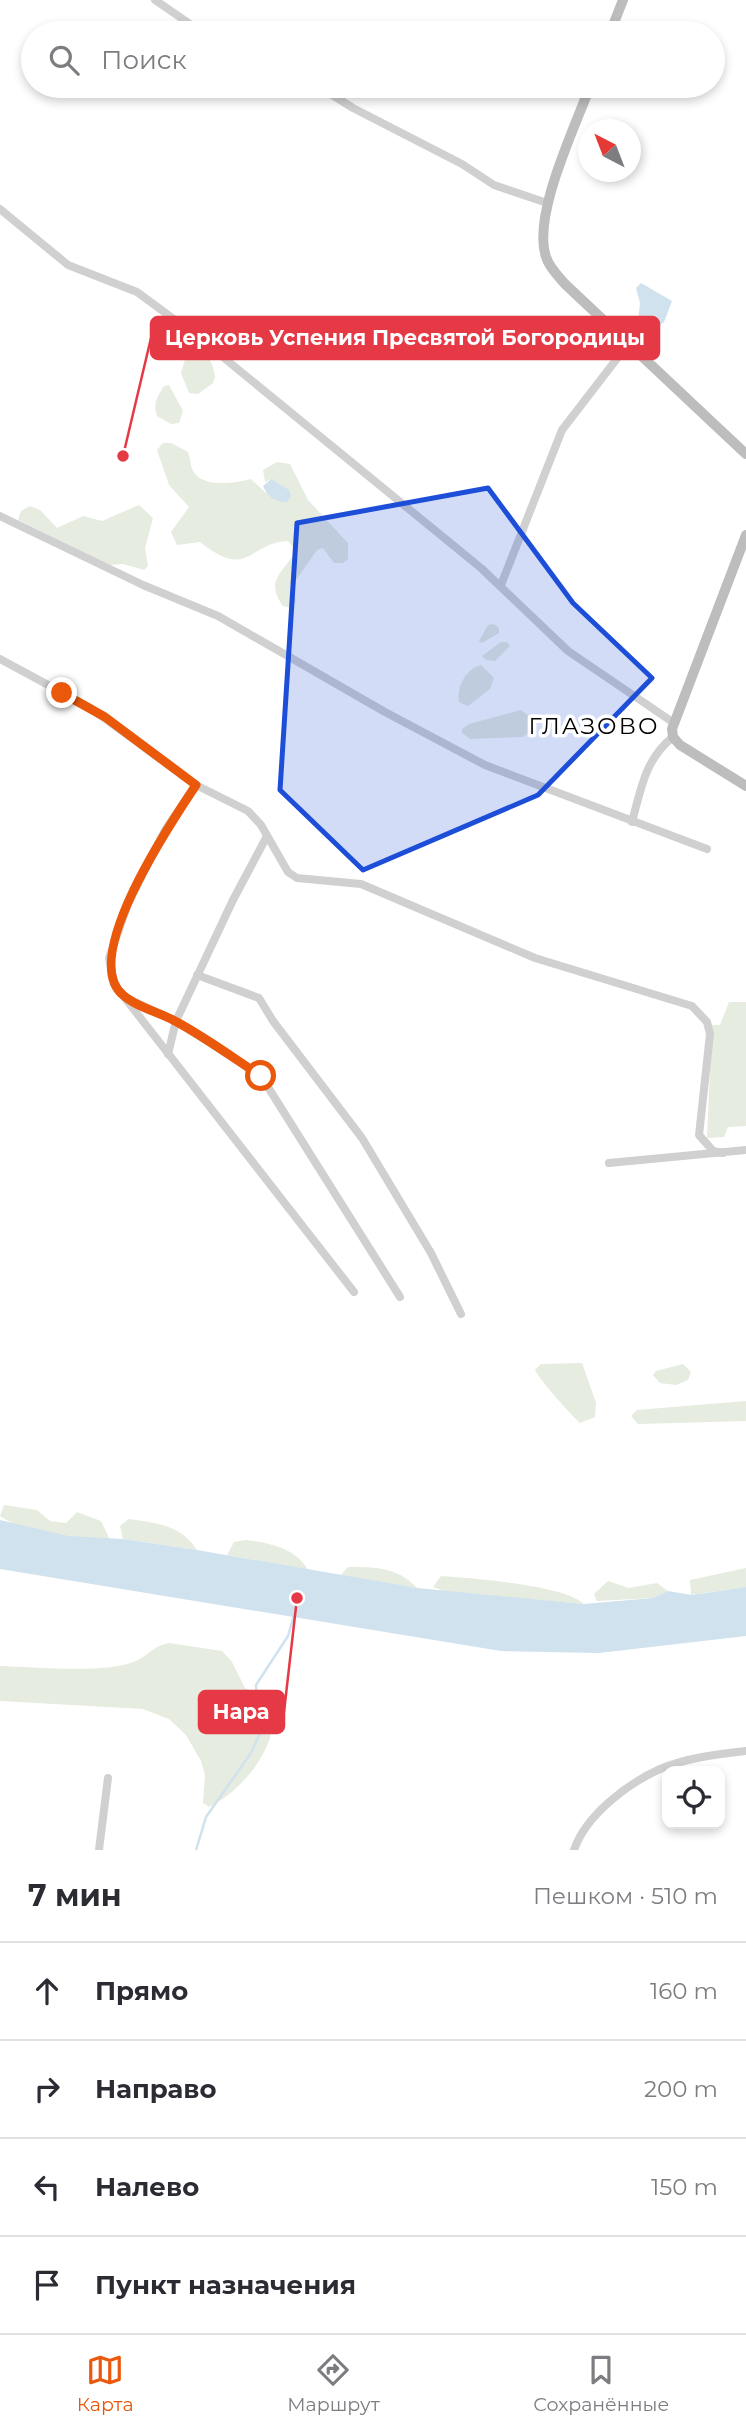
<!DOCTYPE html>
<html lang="ru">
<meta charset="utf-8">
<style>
:root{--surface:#fff;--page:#f2f2f3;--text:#2b2b33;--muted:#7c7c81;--line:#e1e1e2;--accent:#ea580c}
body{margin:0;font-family:Montserrat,sans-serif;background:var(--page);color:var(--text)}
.controls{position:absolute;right:21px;bottom:21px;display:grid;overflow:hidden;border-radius:14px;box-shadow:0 4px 10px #0003}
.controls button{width:63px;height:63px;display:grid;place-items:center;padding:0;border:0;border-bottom:2px solid var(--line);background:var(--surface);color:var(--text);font:35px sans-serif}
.compass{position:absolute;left:578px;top:119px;width:63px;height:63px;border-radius:50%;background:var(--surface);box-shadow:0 4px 10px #0003;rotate:318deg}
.stop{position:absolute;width:21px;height:21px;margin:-16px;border:5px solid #ea580c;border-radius:50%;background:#fff}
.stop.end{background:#ea580c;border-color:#fff;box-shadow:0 2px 7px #0008}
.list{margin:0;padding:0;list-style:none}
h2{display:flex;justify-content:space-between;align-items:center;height:91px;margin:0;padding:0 28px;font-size:30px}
h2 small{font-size:23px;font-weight:400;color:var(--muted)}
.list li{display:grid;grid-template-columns:46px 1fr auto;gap:21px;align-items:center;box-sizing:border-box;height:98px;padding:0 28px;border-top:2px solid var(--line)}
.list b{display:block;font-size:26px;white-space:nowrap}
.list em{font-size:23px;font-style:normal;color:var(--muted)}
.icon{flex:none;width:38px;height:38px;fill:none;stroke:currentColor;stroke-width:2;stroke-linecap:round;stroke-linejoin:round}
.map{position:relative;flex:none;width:746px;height:1850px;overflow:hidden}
.search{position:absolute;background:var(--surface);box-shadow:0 4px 10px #0003;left:21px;right:21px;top:21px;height:77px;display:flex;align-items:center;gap:18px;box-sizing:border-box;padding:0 24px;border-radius:38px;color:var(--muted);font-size:26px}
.sheet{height:483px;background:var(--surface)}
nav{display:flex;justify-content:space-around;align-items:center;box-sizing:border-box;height:98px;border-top:2px solid var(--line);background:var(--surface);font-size:19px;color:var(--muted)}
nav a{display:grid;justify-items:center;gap:4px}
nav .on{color:var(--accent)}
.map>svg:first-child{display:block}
</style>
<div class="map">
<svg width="746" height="1850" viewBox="0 0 746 1850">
<rect width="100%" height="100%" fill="#fff"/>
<!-- green -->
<g fill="#e6ecdf">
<path d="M189,346C206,346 213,363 215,377L213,383L198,394L189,393L181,373Z"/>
<path d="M169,385L183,411L179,423L171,424L157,416C153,403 157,397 164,386Z"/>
<path d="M163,443H171L188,452C190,457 190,464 192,469C200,489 236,483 251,479L266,493L271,479L265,482L263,470L277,462L290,464L308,500L348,543V559L343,563H334L323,548L317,550L291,587L296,601L291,608L283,606C264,580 284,572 296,551L288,541C247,543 249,581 200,542L177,545L171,532L189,507L169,485L157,450Z"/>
<polygon points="139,505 153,518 145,548 148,566 144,570 123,564 110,565 18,520 21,511 30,506 40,510 57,528 83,516 102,521"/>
<polygon points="494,624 499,628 499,633 482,643 479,641 488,625"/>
<polygon points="501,642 507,642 510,646 495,661 486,660 482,656"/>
<path d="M481,665L494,678L490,689L468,706L459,702C456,687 466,669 481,665Z"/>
<polygon points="521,710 535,721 535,728 523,737 470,739 462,733 462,729 469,724"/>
<polygon points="729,1002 746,1002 746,1126 728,1127 724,1137 707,1138 712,1025 720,1025"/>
<path d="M582,1363L596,1403L595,1417L580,1423C571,1415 539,1379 535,1370L541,1364Z"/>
<polygon points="683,1364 691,1372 688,1380 676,1385 660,1383 653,1375 656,1371"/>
<polygon points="746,1401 746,1421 638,1424 631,1416 637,1410"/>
<path d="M4,1505L37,1510L50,1521L66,1523L77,1512L101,1521L110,1540C75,1537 30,1536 0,1516Z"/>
<path d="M129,1519C157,1523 181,1525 197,1550L123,1539L120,1526Z"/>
<path d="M246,1540C270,1543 295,1548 308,1570L227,1555L234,1542Z"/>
<path d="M348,1567C376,1567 397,1567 417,1588L340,1576Z"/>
<polygon points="746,1568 746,1587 691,1595 690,1580"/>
<path d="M441,1576C471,1578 564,1585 584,1604L447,1592L433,1587Z"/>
<polygon points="608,1581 629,1588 657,1583 668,1591 653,1598 597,1601 594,1594"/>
<path d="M169,1643L222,1651L232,1662L245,1688C307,1712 249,1789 209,1807L203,1803L205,1775L201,1761L186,1735L169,1719L143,1709L0,1701V1666C33,1667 108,1674 136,1661C149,1655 153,1646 169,1643Z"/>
</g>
<!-- water -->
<g fill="#cfe2ee">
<polygon points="641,283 672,301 664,322 650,334 638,322 640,303 636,288"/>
<path d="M271,479L289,490L291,496L287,502C275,502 268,497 263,486Z"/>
<polygon points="0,1520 68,1536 123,1539 197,1550 417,1588 584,1604 653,1598 668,1591 692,1595 746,1587 746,1636 599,1653 501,1651 0,1569"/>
</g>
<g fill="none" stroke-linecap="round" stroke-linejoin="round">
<!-- stream -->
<polyline stroke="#cfe2ee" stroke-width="2.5" points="196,1850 206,1817 251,1753 264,1725 264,1715 257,1706 256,1685 288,1636 294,1615"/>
<!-- street -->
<g stroke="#d0d0d0" stroke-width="8">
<polyline points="155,0 203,33"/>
<polyline points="318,86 353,108 462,164 494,185 547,203"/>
<polyline points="0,209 68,265 137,292 202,340 481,568 568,651 674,723"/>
<polyline points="0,516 143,585 218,616 385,712 485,765 707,849"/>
<polyline points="501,585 562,430 629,343"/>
<polyline points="0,659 89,707 196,785 248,811 261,825 288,872 297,878 361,884 535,958 692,1006 707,1022 710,1034 699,1135 713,1151 723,1153"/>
<polyline points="196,785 165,830 128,904 109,958 114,984 354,1292"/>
<path d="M632,822C641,789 645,759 673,737"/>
<polyline points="197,975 259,998 273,1021 362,1138 431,1253 461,1314"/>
<polyline points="125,997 176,1021 261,1076 400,1297"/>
<polyline points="168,1054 176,1021 233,900 267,836"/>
<polyline points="609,1163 746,1150"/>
<polyline points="99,1850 108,1778"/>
<path d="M574,1850C586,1815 627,1784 660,1769C686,1758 718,1754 746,1751"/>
</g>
<!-- secondary -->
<g stroke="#bdbdbd" stroke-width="10">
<polyline points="610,33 623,0"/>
<path d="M590,86C575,128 532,215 546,257C549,267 558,276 565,284L746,454"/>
<polyline points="746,535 672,729 673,737 680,745 746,786"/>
</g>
</g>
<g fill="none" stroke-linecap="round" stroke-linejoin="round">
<!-- route -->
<path stroke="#ea580c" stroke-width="9" d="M62,693L105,717L196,785C172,821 79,958 123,995C136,1007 159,1012 175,1021C205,1037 232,1057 261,1076"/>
</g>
<!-- marked area -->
<path fill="#1d4ed8" fill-opacity="0.2" stroke="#1d4ed8" stroke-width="5" stroke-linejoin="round" d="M488,488L573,603L652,678L538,795L363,870L280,790L297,523Z"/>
<g text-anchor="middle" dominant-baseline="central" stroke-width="7" stroke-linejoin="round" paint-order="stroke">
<!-- quarter labels -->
<g font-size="23" letter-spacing="2" fill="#000" stroke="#fff">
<text x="594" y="726">ГЛАЗОВО</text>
</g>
</g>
<!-- callouts -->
<path fill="none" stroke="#e63946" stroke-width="2.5" d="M123 456L151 338M297 1598L284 1712"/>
<g fill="#e63946" stroke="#fff" stroke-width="2.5">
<circle cx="123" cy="456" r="7"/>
<circle cx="297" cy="1598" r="7"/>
</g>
<g fill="#e63946" stroke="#e63946" stroke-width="2.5">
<rect x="151" y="317" width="508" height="42" rx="7"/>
<rect x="199" y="1691" width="85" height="42" rx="7"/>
</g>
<g font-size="21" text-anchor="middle" font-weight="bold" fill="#fff">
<text x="405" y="345">Церковь Успения Пресвятой Богородицы</text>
<text x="241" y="1719">Нара</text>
</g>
</svg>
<div class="controls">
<button><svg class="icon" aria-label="locate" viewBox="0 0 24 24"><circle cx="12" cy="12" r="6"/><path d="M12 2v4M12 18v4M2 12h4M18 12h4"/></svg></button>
</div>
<svg class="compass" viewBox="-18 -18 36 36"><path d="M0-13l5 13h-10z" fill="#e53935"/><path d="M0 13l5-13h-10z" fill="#7c7c81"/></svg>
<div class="stop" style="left:261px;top:1076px"></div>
<div class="stop end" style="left:62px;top:693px"></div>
<div class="search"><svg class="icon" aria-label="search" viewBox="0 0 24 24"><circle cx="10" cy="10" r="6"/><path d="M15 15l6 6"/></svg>Поиск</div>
</div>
<section class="sheet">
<h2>7 мин<small>Пешком · 510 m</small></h2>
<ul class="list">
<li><svg class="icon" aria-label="ahead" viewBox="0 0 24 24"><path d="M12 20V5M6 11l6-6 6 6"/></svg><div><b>Прямо</b></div><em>160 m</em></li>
<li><svg class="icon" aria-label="right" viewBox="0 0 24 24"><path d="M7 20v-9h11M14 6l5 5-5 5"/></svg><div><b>Направо</b></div><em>200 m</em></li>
<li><svg class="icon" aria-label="left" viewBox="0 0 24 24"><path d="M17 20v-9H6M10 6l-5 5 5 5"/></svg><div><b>Налево</b></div><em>150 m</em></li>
<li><svg class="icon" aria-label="arrive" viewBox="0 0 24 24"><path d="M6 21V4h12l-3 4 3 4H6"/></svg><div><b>Пункт назначения</b></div></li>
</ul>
</section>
<nav>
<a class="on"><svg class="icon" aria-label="map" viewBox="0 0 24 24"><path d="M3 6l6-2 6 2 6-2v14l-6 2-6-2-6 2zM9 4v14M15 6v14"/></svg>Карта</a>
<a><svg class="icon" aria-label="directions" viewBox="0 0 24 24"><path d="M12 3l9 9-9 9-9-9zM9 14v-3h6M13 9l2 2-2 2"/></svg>Маршрут</a>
<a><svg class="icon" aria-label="saved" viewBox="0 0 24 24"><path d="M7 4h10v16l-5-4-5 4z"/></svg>Сохранённые</a>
</nav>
